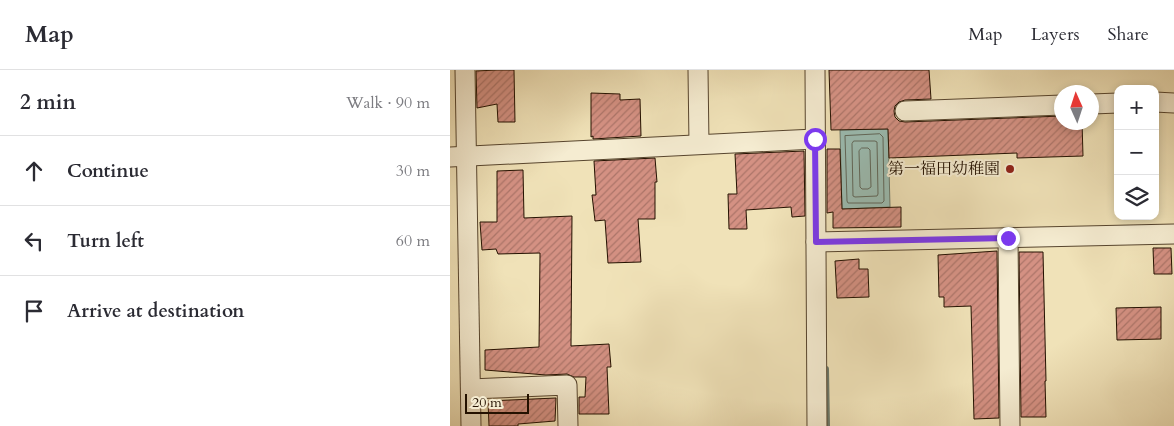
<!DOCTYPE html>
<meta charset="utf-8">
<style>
:root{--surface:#fff;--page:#f2f2f3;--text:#2b2b33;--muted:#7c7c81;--line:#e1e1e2}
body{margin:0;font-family:Cardo,"Noto Serif JP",serif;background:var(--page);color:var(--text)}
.controls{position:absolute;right:15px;top:15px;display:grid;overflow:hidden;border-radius:10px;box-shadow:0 2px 8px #0003}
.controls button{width:45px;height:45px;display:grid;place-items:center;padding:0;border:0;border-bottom:1px solid var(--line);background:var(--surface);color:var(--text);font:25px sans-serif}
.compass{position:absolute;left:604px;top:15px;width:45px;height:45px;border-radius:50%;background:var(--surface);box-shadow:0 2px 8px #0003;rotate:357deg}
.scale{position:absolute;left:15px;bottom:12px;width:64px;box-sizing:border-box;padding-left:5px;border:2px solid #241100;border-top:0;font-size:14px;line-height:18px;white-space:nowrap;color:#241100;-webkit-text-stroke:4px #f5ecd1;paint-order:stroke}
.stop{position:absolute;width:15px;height:15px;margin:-11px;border:4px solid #7c3aed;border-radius:50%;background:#fff}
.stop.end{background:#7c3aed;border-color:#fff;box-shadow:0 1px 5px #0008}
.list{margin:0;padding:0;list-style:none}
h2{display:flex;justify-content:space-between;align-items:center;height:65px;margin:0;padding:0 20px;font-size:21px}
h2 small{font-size:16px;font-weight:400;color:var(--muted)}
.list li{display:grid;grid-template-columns:32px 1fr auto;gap:15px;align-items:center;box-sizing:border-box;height:70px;padding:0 20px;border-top:1px solid var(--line)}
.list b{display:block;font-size:19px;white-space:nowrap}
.list em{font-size:16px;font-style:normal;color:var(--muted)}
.icon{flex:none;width:28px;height:28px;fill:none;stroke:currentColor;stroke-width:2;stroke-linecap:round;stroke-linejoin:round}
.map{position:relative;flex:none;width:724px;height:356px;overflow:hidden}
header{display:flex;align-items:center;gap:30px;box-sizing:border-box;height:70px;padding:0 25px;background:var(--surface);border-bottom:1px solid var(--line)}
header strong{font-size:24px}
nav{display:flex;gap:28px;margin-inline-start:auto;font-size:18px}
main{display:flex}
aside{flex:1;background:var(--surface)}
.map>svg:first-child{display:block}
</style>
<header>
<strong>Map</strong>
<nav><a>Map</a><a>Layers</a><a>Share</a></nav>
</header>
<main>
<aside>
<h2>2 min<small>Walk · 90 m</small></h2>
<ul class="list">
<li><svg class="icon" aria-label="ahead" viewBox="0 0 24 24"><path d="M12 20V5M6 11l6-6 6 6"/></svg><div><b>Continue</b></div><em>30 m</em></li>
<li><svg class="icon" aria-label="left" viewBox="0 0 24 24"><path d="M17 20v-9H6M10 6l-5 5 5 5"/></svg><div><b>Turn left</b></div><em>60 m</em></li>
<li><svg class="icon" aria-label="arrive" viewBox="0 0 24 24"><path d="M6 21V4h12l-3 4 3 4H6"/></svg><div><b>Arrive at destination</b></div></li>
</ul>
</aside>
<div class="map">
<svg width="724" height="356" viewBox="0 0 724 356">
<defs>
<pattern id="building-hatch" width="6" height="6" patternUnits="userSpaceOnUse" patternTransform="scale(1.25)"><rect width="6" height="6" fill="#d49183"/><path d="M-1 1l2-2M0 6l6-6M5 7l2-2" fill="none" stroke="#ac7569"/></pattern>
</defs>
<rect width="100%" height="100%" fill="#f0e2b8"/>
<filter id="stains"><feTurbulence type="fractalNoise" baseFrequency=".004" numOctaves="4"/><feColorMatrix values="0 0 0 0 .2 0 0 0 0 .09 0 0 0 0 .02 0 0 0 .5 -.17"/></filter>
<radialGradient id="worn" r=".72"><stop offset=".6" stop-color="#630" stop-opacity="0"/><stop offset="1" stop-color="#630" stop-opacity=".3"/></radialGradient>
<!-- water -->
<polygon fill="#9bbdb3" stroke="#6b786b" points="438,59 440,137 392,139 390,60"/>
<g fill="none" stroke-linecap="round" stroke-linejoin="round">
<!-- shore -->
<g stroke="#60675a" stroke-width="1">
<polygon points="430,64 433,67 434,131 432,133 398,133 397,131 395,66"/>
<polygon points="404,71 425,71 427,72 428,124 427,126 405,127 403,126 402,74"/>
<polygon points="412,78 418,78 420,80 421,117 418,119 412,119 410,117 409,81"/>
</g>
<!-- stream -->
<polyline stroke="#6b786b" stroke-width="6" points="376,299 377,356"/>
</g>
<!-- building -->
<g fill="url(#building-hatch)" stroke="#241100">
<polygon points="47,0 64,0 65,52 48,52 47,34 27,38 26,1"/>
<polygon points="379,0 479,0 481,29 455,30 449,32 445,36 444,41 445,47 449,51 455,52 612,46 612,52 632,52 633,86 567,88 567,83 439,88 438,59 381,60"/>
<polygon points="141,23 170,24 170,30 190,29 191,66 143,69 143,66 141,67"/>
<polygon points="377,79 390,79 392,139 451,137 451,157 383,158 383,142 377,143"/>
<polygon points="354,81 355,146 342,147 341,137 296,140 297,159 279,159 278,124 287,124 285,84"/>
<polygon points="205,88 207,112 205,112 205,149 188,149 191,192 158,193 155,150 145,151 142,125 146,125 144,91"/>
<polygon points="73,100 74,148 122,146 121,276 159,274 161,297 157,297 159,344 129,344 129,327 135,327 136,307 124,307 117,304 96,305 35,300 35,280 89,277 90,183 48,184 46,179 32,180 30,152 47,152 47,101"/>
<polygon points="703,178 721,178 722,204 704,204"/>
<polygon points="547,181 549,348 524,349 521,236 494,237 494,227 489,227 488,185"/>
<polygon points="569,182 593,182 596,311 595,311 596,347 571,347"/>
<polygon points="409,189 409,199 418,199 419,227 387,228 385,191"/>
<polygon points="711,237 711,269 667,270 666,238"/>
<polygon points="106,328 105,351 68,354 68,356 39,356 38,331"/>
</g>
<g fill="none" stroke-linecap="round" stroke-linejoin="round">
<defs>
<g id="street">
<polyline points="15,0 21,356"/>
<polyline points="248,0 249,74"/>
<polyline points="365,0 367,356"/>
<polyline points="705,32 724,33"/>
<polyline points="642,34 668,33"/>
<polyline points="455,41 612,35"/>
<polyline points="0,87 365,69"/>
<polyline points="558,168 560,356"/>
<polyline points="366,172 724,164"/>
<polyline points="21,319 117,315 118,356"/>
</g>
</defs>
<!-- street casing -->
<use href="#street" stroke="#57452e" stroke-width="21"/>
<!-- street -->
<use href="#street" stroke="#f5ecd1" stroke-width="19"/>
</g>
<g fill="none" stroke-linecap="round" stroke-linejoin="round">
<!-- route -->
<polyline stroke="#7c3aed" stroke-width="6" points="365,69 366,172 558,168"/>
</g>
<!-- markers -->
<circle fill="#8f2418" stroke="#f5ecd1" stroke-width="2" cx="560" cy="99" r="5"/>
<g text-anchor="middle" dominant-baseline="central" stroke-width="4" stroke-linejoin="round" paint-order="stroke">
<!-- poi labels -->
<g font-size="16" fill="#241100" stroke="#f5ecd1" text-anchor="end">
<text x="550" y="99">第一福田幼稚園</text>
</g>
</g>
<rect width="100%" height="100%" filter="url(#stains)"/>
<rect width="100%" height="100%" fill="url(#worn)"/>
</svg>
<div class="controls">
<button>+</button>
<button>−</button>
<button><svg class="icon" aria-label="layers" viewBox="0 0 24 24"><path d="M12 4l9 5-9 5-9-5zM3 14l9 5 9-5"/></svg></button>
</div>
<svg class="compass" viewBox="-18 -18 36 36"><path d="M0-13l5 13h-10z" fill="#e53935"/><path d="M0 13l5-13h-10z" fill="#7c7c81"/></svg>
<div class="scale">20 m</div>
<div class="stop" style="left:365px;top:69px"></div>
<div class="stop end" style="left:558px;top:168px"></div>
</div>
</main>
